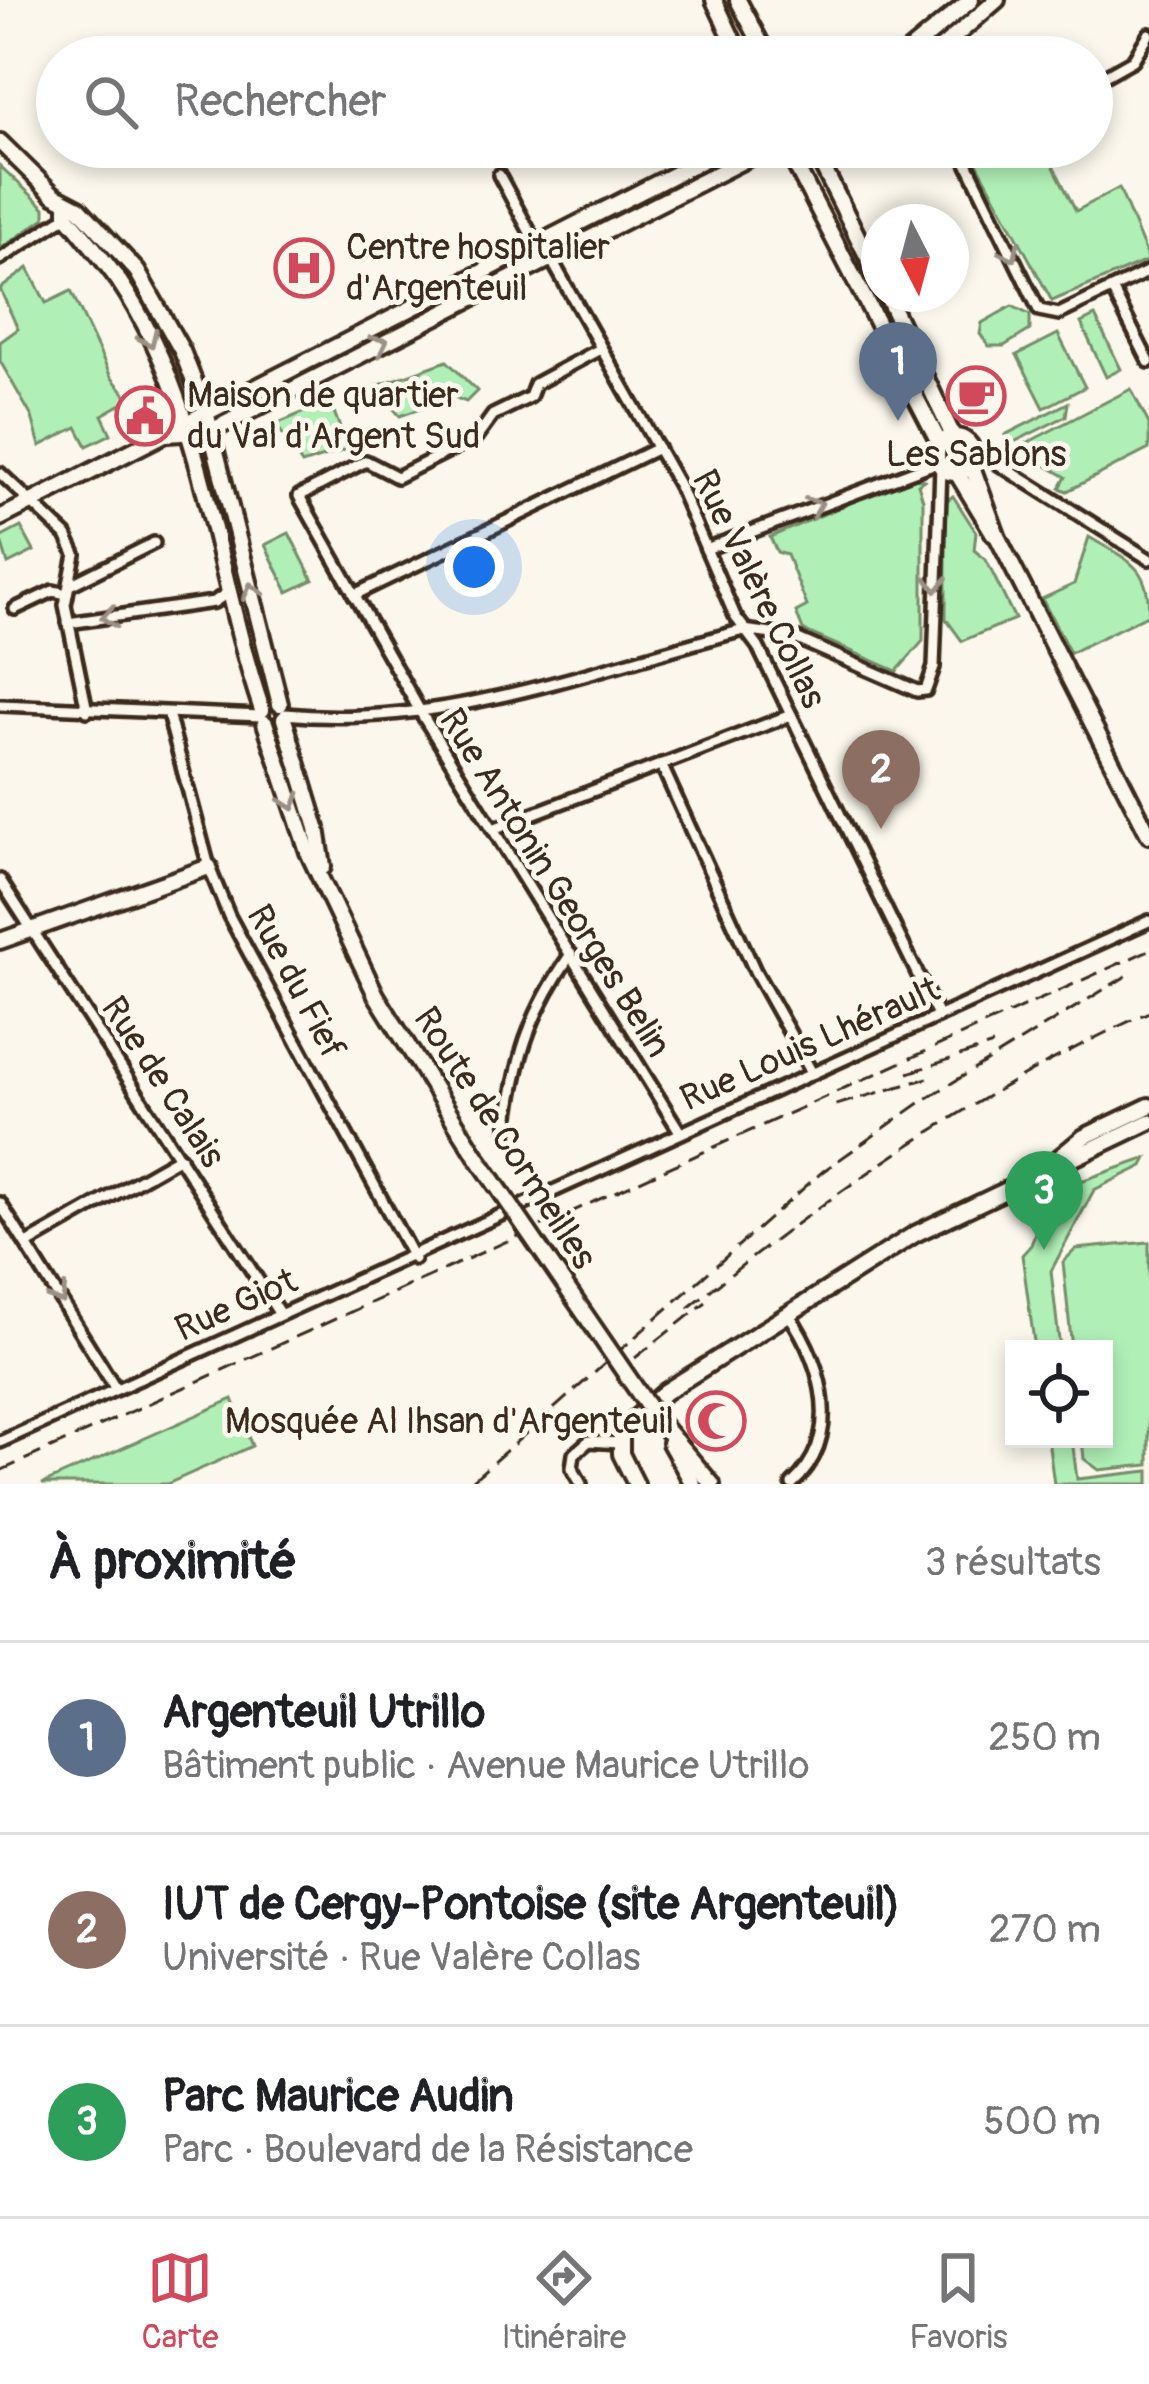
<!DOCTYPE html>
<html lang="fr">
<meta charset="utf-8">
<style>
:root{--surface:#fff;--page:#f6f6f6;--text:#202124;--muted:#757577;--line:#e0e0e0;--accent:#d1495b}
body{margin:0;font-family:Pangolin,sans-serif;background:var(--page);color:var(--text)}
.controls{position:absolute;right:36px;bottom:36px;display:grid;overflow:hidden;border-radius:0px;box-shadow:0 6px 18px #0003}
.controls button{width:108px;height:108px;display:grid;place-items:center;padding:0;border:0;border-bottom:3px solid var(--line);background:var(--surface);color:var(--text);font:60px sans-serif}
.compass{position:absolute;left:861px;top:204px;width:108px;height:108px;border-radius:50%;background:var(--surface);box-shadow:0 6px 18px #0003;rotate:174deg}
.you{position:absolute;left:474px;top:567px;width:42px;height:42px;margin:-30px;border:9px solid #fff;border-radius:50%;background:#1a73e8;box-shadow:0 0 0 18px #1a73e833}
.badge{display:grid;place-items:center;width:78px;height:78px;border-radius:50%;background:var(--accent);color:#fff;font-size:39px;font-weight:700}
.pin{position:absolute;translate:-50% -99px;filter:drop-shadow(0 3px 6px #0008)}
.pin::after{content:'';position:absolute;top:63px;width:42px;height:36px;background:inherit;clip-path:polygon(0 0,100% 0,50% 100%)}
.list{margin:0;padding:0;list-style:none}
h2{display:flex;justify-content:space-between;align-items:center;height:156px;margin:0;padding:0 48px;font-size:51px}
h2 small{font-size:39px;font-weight:400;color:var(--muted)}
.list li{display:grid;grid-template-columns:78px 1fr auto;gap:36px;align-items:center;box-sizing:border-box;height:192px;padding:0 48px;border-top:3px solid var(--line)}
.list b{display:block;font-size:45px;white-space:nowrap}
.list p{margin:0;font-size:39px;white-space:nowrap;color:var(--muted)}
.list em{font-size:39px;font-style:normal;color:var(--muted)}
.icon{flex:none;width:66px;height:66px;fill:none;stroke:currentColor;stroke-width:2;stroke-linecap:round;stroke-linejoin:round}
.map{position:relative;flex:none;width:1149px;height:1484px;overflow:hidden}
.search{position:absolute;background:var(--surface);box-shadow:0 6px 18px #0003;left:36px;right:36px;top:36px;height:132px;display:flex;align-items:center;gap:30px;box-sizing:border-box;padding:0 42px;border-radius:66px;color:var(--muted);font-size:45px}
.sheet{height:732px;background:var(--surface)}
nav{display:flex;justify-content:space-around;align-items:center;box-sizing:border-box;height:168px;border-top:3px solid var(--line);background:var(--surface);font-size:33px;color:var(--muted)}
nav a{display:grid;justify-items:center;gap:6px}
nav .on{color:var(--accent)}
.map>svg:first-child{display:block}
</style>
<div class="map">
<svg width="1149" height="1484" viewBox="0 0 1149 1484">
<rect width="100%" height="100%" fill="#fbf7ec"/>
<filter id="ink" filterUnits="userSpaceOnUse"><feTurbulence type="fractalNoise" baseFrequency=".00833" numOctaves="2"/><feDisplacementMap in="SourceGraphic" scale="24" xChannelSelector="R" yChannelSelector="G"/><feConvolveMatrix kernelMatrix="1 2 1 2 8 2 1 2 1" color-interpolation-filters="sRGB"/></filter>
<g filter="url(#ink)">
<!-- green -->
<g fill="#b0f0b7" stroke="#768d6a" stroke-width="3">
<polygon points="736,147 749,151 239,412 235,404"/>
<polygon points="986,147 1044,147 1076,211 1119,188 1149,260 1052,301 977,163 978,151"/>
<polygon points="0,166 45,208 45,218 0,249"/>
<polygon points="28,268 46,303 71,291 111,377 130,399 102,415 111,434 87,446 77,427 40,446 32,417 0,361 0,342 18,329 0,289"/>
<polygon points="1012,306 1030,315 1030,330 1004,346 989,346 980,334 982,323"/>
<polygon points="1095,316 1121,369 1106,377 1081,323"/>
<polygon points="1058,334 1085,387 1044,408 1017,355"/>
<polygon points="447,361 477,391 466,402 454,397 400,416 374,387"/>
<polygon points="1131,389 1149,424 1149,449 1067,491 1060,488 1066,477 1017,448"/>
<polygon points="330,401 348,449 302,464 276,424"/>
<polygon points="1068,403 1066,416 1010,444 1005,435"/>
<polygon points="911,477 924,480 918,484 923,500 923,641 897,671 803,630 796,612 807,606 787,555 777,552 770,537"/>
<polygon points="953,496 976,532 974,550 986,560 1015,619 962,641 946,619 946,501"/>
<polygon points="21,527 34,551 8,564 0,538"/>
<polygon points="289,533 313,580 288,592 265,545"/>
<path d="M1089,537C1128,561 1149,564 1149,614L1070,653L1042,599L1074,584Z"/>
<polygon points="1147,1158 1143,1166 1094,1190 1051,1271 1060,1349 1035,1349 1022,1255 1031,1245 1049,1192"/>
<polygon points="1149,1242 1149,1465 1099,1470 1084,1459 1082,1439 1104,1439 1104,1349 1072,1349 1063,1262 1076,1249"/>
<polygon points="233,1399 252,1446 167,1484 42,1484"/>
<polygon points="1048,1439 1072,1439 1077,1479 1149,1471 1149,1484 1054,1484"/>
</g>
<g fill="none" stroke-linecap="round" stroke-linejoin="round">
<defs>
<g id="street">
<polyline points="1092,83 1133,60 1149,34"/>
<polyline points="968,147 966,161 1039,310 1059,314 1149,271"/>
<polyline points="499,175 537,245"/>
<polyline points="550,257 679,486 735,616 758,647 938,1016"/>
<polyline points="0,259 67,216"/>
<polyline points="1112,289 1149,362"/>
<polyline points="600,349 535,384 530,397 493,415 477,437 397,477 366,461 299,496 421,713 680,1132"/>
<polyline points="973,448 1149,559"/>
<polyline points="0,473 66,535 75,554 65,605 87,711"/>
<polyline points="706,549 938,462"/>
<polyline points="72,584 154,543"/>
<polyline points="354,595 658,448"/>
<polyline points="15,609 53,591 67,594"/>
<polyline points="68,623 214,602 230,591"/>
<polyline points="0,705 261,716"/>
<polyline points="168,714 209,867 229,916 414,1259"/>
<path d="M285,714C443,730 594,668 744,630L793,637L917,691L926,690L934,667L941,467"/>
<polyline points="661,764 755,971 812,1073"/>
<polyline points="493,829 791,715"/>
<polyline points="0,880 279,1313"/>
<path d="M506,1135C516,1060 527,1017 571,954"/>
<polyline points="0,1203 116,1389"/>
<polyline points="27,1244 180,1157"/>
<path d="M788,1313C823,1365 844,1437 792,1484"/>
<polyline points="0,1442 1149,921"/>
<polyline points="581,1484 572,1468 574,1454 589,1441 619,1443"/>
</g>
<g id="secondary">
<polyline points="714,0 741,57"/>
<polyline points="738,0 768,57"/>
<polyline points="902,57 971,0"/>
<polyline points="931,57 997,0"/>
<polyline points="0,142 54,195 79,208 137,271 182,351 206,412 280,704"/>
<polyline points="786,147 940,444"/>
<polyline points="813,147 879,280"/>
<path d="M67,205V216C85,237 103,259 119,281C204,407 214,570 262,710"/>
<polyline points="886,294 953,436"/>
<polyline points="167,434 211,431 770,147"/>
<circle cx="955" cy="455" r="18"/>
<polyline points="971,464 998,538 1149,835"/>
<polyline points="957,473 994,534"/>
<polyline points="0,518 728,147"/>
<polyline points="284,719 317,828 323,867"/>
<polyline points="265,723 308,852 376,995 477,1157"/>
<polyline points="0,941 209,867"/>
<polyline points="1060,1157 1084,1137 1149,1106"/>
<polyline points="656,1418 712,1484"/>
<polyline points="670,1443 693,1484"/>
<polyline points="636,1484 621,1454 621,1431 665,1392 915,1234 1149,1122"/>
</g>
</defs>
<!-- street casing -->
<use href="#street" stroke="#3b2a1e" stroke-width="18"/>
<!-- secondary casing -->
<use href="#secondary" stroke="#3b2a1e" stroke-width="22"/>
<!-- street -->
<use href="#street" stroke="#fbf7ec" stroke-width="9"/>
<!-- secondary -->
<use href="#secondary" stroke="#fbf7ec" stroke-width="14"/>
<!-- rail -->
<g stroke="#3b2a1e" stroke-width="3" stroke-dasharray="18 9" stroke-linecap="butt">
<polyline points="908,1073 993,1045"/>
<polyline points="836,1105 928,1078"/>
<path d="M688,1308C838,1188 973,1093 1149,1012"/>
<polyline points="635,1358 706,1302"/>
<polyline points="0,1471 1149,950"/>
<polyline points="473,1480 822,1172 921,1102 1131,973"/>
</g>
<defs>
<polyline id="secondary-bridge" points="477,1157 656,1418"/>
</defs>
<!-- secondary-bridge casing -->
<use href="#secondary-bridge" stroke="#3b2a1e" stroke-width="22" stroke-linecap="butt"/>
<!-- secondary-bridge -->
<use href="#secondary-bridge" stroke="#fbf7ec" stroke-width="14"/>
</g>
<!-- one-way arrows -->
<defs><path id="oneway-chevron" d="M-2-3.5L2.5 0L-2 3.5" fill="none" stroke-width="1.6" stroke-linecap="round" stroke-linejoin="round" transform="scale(3)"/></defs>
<g stroke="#9b9085">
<use href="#oneway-chevron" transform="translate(1011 253) rotate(64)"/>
<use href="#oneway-chevron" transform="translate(149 339) rotate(66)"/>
<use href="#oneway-chevron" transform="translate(380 344) rotate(-27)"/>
<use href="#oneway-chevron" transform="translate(815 506) rotate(-22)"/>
<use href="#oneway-chevron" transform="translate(936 584) rotate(91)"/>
<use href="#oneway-chevron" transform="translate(252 591) rotate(-105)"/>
<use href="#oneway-chevron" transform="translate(109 617) rotate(172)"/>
<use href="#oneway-chevron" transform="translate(291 802) rotate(71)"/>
<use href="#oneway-chevron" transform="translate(59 1296) rotate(58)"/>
</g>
</g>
<!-- icons -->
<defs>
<symbol id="hospital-ring" viewBox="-11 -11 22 22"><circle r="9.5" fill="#fbf7ec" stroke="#d1495b" stroke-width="1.5"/><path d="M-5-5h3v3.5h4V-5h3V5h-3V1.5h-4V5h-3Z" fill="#d1495b"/></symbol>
<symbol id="cafe-ring" viewBox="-11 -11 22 22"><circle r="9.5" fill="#fbf7ec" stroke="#d1495b" stroke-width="1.5"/><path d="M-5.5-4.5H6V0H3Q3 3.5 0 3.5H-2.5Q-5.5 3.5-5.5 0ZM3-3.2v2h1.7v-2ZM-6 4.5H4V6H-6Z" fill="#d1495b"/></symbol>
<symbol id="civic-ring" viewBox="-11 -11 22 22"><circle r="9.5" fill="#fbf7ec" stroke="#d1495b" stroke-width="1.5"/><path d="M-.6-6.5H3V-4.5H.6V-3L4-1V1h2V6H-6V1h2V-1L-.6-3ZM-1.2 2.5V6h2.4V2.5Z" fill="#d1495b"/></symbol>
<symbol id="mosque-ring" viewBox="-11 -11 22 22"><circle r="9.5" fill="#fbf7ec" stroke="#d1495b" stroke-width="1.5"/><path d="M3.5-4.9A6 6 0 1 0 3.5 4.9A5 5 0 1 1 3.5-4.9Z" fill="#d1495b"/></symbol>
</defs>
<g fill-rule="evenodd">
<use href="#hospital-ring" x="271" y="235" width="66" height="66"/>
<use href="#cafe-ring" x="943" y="363" width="66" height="66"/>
<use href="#civic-ring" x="112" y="383" width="66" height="66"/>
<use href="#mosque-ring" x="683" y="1388" width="66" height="66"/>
</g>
<g text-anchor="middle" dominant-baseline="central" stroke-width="10" stroke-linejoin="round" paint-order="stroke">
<!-- poi labels -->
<g font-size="36" fill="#3b2a1e" stroke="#fbf7ec" text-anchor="start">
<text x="346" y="247">Centre hospitalier<tspan x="346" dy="41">d'Argenteuil</tspan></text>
<text x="187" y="395">Maison de quartier<tspan x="187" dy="41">du Val d'Argent Sud</tspan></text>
<text x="976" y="454" text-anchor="middle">Les Sablons</text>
<text x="674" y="1421" text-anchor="end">Mosquée Al Ihsan d'Argenteuil</text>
</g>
<!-- street labels -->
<g font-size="36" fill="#3b2a1e" stroke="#fbf7ec">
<text transform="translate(759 589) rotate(64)">Rue Valère Collas</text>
<text transform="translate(555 883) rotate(58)">Rue Antonin Georges Belin</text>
<text transform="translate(296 982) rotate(62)">Rue du Fief</text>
<text transform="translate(810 1044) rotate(-24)">Rue Louis Lhérault</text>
<text transform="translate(163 1082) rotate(57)">Rue de Calais</text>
<text transform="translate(505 1138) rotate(57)">Route de Cormeilles</text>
<text transform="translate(236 1305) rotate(-24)">Rue Giot</text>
</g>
</g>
</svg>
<div class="controls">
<button><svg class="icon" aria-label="locate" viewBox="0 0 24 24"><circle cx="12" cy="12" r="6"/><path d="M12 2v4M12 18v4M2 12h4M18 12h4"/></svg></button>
</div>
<svg class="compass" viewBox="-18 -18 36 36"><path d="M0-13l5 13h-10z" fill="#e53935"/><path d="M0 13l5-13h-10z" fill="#757577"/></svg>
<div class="you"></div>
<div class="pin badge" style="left:898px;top:421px;background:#5c6f8a">1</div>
<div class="pin badge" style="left:881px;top:829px;background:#8d6e63">2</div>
<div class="pin badge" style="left:1044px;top:1250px;background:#2e9e5b">3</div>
<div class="search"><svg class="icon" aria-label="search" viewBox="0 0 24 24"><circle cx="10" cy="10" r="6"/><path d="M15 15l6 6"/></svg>Rechercher</div>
</div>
<section class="sheet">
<h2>À proximité<small>3 résultats</small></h2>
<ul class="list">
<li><span class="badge" style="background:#5c6f8a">1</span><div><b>Argenteuil Utrillo</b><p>Bâtiment public · Avenue Maurice Utrillo</p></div><em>250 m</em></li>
<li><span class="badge" style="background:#8d6e63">2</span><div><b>IUT de Cergy-Pontoise (site Argenteuil)</b><p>Université · Rue Valère Collas</p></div><em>270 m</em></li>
<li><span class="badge" style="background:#2e9e5b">3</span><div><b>Parc Maurice Audin</b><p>Parc · Boulevard de la Résistance</p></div><em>500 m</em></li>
</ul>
</section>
<nav>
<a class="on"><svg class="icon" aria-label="map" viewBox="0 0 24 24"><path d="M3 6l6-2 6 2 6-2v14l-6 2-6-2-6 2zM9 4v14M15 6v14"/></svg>Carte</a>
<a><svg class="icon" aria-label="directions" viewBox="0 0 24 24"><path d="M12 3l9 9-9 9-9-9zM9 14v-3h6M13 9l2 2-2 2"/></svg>Itinéraire</a>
<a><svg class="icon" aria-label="saved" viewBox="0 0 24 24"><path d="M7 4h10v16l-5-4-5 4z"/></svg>Favoris</a>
</nav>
